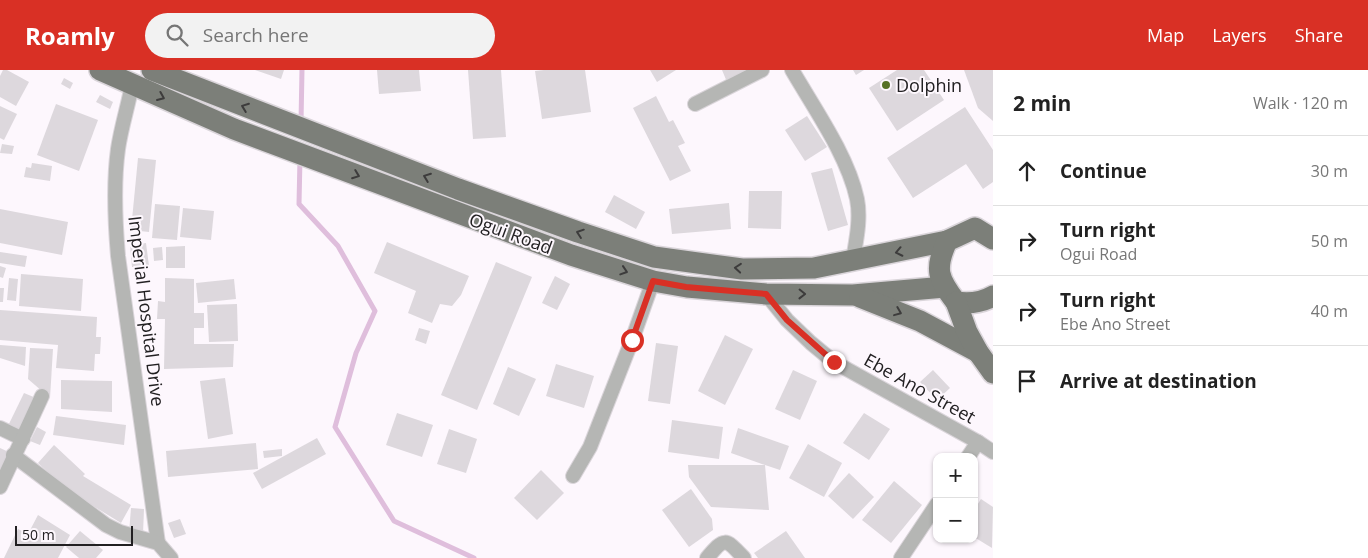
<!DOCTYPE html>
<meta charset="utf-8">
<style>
:root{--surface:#fff;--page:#f2f2f2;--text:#222;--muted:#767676;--line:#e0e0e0;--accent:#d93025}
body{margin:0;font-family:"Open Sans",sans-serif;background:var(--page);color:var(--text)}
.controls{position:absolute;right:15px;bottom:15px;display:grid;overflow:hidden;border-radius:10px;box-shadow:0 1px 4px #0004}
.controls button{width:45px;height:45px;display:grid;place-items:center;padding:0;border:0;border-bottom:1px solid var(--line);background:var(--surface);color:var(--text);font:25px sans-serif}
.scale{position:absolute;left:15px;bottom:12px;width:118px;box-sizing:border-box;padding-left:5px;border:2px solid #222022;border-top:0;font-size:14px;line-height:18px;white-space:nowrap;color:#222022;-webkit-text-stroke:4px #fdf7fd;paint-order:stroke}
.stop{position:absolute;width:15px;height:15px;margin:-11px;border:4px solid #d93025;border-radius:50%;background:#fff}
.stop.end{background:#d93025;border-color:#fff;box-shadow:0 1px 5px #0008}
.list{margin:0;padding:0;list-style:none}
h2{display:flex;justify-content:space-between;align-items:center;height:65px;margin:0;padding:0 20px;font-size:21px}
h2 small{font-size:16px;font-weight:400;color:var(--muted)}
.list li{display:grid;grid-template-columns:32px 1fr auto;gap:15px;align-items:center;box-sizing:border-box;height:70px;padding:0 20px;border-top:1px solid var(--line)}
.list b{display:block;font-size:19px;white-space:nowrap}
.list p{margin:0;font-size:16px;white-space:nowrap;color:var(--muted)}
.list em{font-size:16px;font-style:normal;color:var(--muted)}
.icon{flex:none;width:28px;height:28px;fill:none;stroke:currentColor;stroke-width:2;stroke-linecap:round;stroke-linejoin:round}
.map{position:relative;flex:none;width:993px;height:488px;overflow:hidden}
header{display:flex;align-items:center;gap:30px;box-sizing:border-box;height:70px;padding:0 25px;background:var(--accent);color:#fff}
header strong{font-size:24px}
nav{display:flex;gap:28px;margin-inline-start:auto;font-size:18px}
.search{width:350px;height:45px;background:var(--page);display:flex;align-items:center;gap:12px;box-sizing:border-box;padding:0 18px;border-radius:28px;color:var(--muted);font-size:19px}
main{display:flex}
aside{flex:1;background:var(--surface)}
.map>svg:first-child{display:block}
</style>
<header>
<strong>Roamly</strong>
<div class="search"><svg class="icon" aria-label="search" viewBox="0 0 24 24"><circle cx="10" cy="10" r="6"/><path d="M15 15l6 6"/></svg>Search here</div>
<nav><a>Map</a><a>Layers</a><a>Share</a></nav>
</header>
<main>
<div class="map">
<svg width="993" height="488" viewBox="0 0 993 488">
<rect width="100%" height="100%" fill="#fdf7fd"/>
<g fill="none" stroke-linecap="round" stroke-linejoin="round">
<!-- stream -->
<g stroke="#dfbedc" stroke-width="5">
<polyline points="301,52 302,0"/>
<polyline points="300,88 299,134 338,176 375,241 356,283 335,357 394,451 474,488"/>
</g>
</g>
<!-- building -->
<g fill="#ddd8dd">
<polygon points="3,0 7,0 29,12 16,36 0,27 0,6"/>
<polygon points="255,0 284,0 281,9"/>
<polygon points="377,0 419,0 421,21 379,24"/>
<polygon points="468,0 501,0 506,67 473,69"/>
<polygon points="544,0 585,0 591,42 542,49 535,1"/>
<polygon points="650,0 676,0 657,12"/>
<polygon points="722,0 746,0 747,4 727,12"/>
<polygon points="853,0 864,0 856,5"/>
<polygon points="897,0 924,0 944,30 897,61 869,18"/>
<polygon points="964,0 993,0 993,51 978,38"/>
<polygon points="64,8 73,13 70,19 61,14"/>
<polygon points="100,25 113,32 110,39 96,32"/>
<polygon points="656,26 669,52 673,50 685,73 678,76 691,101 670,111 633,38"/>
<polygon points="56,34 98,50 79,101 37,85"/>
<polygon points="0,36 17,44 4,70 0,68"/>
<polygon points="965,37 993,80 993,112 983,119 966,94 913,128 887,88"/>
<polygon points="807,46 827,77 805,91 785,60"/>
<polygon points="2,74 14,76 12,84 0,83"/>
<polygon points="138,88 156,90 149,162 131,160"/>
<polygon points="32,93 52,96 50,111 24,107 26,97 31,98"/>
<polygon points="832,98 848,155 828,161 811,103"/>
<polygon points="749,121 782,121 781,159 748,158"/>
<polygon points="614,125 645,142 636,159 605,142"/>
<polygon points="729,133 731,159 672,164 669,139"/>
<polygon points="155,134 180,136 177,170 152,168"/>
<polygon points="183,138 214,141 211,170 180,167"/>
<polygon points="0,139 68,152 62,185 0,173"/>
<polygon points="387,172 469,206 461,225 452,236 440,234 432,253 408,243 416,221 374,203"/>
<polygon points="146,173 149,196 132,197 130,175"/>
<polygon points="185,176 185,198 166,198 166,177"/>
<polygon points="162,177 163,190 154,191 153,178"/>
<polygon points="0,182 27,186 25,197 0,193"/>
<polygon points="496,192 532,207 477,340 441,325"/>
<polygon points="0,196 6,198 3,208 0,207"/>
<polygon points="21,204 83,209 81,241 19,236"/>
<polygon points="555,206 570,214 557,240 542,233"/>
<polygon points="9,208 18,209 16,231 7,230"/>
<polygon points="165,208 194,209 194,243 204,243 204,258 194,258 194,274 234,274 233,297 164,299 165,249 157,249 158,231 165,232"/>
<polygon points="234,209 236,229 198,233 196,213"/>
<polygon points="0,218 4,218 3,232 0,232"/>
<polygon points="237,234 238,271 209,272 207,235"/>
<polygon points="0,240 97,247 96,267 101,267 100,284 95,284 94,301 56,298 58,275 0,270"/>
<polygon points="419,258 430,261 426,274 415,270"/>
<polygon points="725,265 753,279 725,335 698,321"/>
<polygon points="656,273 678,276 670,334 648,331"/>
<polygon points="0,275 26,277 25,296 0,288"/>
<polygon points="30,278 53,279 50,328 28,309"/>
<polygon points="556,294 594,306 584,338 546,326"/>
<polygon points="508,297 536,309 519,346 493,334"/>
<polygon points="793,300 817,311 800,350 775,339"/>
<polygon points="933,300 950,318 937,330 920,312"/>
<polygon points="225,308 233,364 208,369 200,311"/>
<polygon points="61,310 112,311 112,342 61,339"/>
<polygon points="24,323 36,328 19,363 7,358"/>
<polygon points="397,343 433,355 422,387 386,375"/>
<polygon points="864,343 890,359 869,390 843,373"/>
<polygon points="56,346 126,355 124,375 53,365"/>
<polygon points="672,350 723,357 719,389 668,382"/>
<polygon points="37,357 46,362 40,375 30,371"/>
<polygon points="738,358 789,376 780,400 765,395 769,440 711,437 689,407 688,395 765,395 731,383"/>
<polygon points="449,359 477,369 466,403 437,394"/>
<polygon points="317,368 326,384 262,419 253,403"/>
<polygon points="256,373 258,399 168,407 166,381"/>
<polygon points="808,374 842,393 824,427 789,408"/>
<polygon points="54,375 85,404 83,406 131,435 121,453 69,421 38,393"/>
<polygon points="0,378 11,383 0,407"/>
<polygon points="282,379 282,386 264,388 263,381"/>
<polygon points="541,400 564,423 537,450 514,428"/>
<polygon points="849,403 874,427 853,449 828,426"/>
<polygon points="894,411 922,435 891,473 862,450"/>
<polygon points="691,419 712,449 713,460 689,477 662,440"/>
<polygon points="981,429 993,437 992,478 974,467 974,440"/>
<polygon points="131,438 144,439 143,464 129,463"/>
<polygon points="38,445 70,465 58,488 4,488 18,459 28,464"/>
<polygon points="180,449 186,464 174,468 168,453"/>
<polygon points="80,461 103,480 96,488 79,488 66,477"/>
<polygon points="786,461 805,488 758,488 754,483"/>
</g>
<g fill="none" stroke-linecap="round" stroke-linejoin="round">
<defs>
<g id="minor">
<path d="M792,0C814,38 848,86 857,129C861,149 856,171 853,190"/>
<path d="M132,15C128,36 121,58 118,79C113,115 115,151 118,186L158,473"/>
<polyline points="695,34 762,0"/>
<polyline points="766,224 787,250 811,273 834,292 978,372 993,382"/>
<polyline points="0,358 23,369"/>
<polyline points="13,385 106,455 120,462 158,473 171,488"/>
<polyline points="968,387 978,372"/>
<polyline points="573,406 590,377 632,270 653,211"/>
<polyline points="0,417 42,326"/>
<path d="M707,488C725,467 725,468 744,488"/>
<polyline points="901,488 937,434"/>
</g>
<g id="primary">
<polyline points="100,0 234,59 571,185 653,211 687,217 766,224 853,225 945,217"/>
<polyline points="152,0 458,119 578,162 654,187 742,199 814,198 947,171"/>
<path d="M993,169L975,158L947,171C934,199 938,209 956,232C970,234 981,233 993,226"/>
<polyline points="860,227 920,251 978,282"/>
<polyline points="956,232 967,262 978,282 993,303"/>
</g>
</defs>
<!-- minor casing -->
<use href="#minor" stroke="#dad5da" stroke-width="16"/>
<!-- primary casing -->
<use href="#primary" stroke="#dad5da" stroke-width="24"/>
<!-- minor -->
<use href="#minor" stroke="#b5b6b4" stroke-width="14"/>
<!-- primary -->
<use href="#primary" stroke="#7c7f79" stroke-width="21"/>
</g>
<!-- one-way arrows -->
<defs><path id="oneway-chevron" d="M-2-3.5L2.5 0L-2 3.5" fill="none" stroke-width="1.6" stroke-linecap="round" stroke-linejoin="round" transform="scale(1.25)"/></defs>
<g stroke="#3d3c3c">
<use href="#oneway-chevron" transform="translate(161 27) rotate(23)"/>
<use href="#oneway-chevron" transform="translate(245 37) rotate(-159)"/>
<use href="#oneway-chevron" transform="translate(356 105) rotate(21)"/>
<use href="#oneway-chevron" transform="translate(427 107) rotate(-159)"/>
<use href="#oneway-chevron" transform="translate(580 163) rotate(-161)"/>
<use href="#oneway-chevron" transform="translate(899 182) rotate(168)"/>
<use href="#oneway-chevron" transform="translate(738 198) rotate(-175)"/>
<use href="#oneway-chevron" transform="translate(624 201) rotate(18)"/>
<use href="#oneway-chevron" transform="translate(802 224) rotate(1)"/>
<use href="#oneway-chevron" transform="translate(898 242) rotate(22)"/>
</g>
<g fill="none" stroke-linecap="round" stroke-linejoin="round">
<!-- route -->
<polyline stroke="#d93025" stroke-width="6" points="632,270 653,211 686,217 766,224 787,250 834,292"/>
</g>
<!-- markers -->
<circle fill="#577226" stroke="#fdf7fd" stroke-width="2" cx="886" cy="15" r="5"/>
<g text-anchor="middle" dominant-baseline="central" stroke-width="4" stroke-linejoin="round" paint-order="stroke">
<!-- poi labels -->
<g font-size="18" fill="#222022" stroke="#fdf7fd" text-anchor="start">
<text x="896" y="15">Dolphin</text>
</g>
<!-- street labels -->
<g font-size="18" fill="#222022" stroke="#fdf7fd">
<text transform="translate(511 163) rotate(20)">Ogui Road</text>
<text transform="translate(147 241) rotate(83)">Imperial Hospital Drive</text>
<text transform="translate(920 318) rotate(29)">Ebe Ano Street</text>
</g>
</g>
</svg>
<div class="controls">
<button>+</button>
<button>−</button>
</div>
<div class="scale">50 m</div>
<div class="stop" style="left:632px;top:270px"></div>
<div class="stop end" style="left:834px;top:292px"></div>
</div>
<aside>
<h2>2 min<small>Walk · 120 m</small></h2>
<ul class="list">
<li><svg class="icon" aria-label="ahead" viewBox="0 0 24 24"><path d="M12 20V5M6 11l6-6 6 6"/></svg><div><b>Continue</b></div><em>30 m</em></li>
<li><svg class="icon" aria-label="right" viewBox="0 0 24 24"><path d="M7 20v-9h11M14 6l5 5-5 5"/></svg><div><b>Turn right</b><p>Ogui Road</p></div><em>50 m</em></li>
<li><svg class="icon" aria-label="right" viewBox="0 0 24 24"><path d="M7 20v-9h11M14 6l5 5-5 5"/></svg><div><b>Turn right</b><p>Ebe Ano Street</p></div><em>40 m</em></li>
<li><svg class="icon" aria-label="arrive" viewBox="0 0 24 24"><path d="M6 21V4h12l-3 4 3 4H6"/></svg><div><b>Arrive at destination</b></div></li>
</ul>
</aside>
</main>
